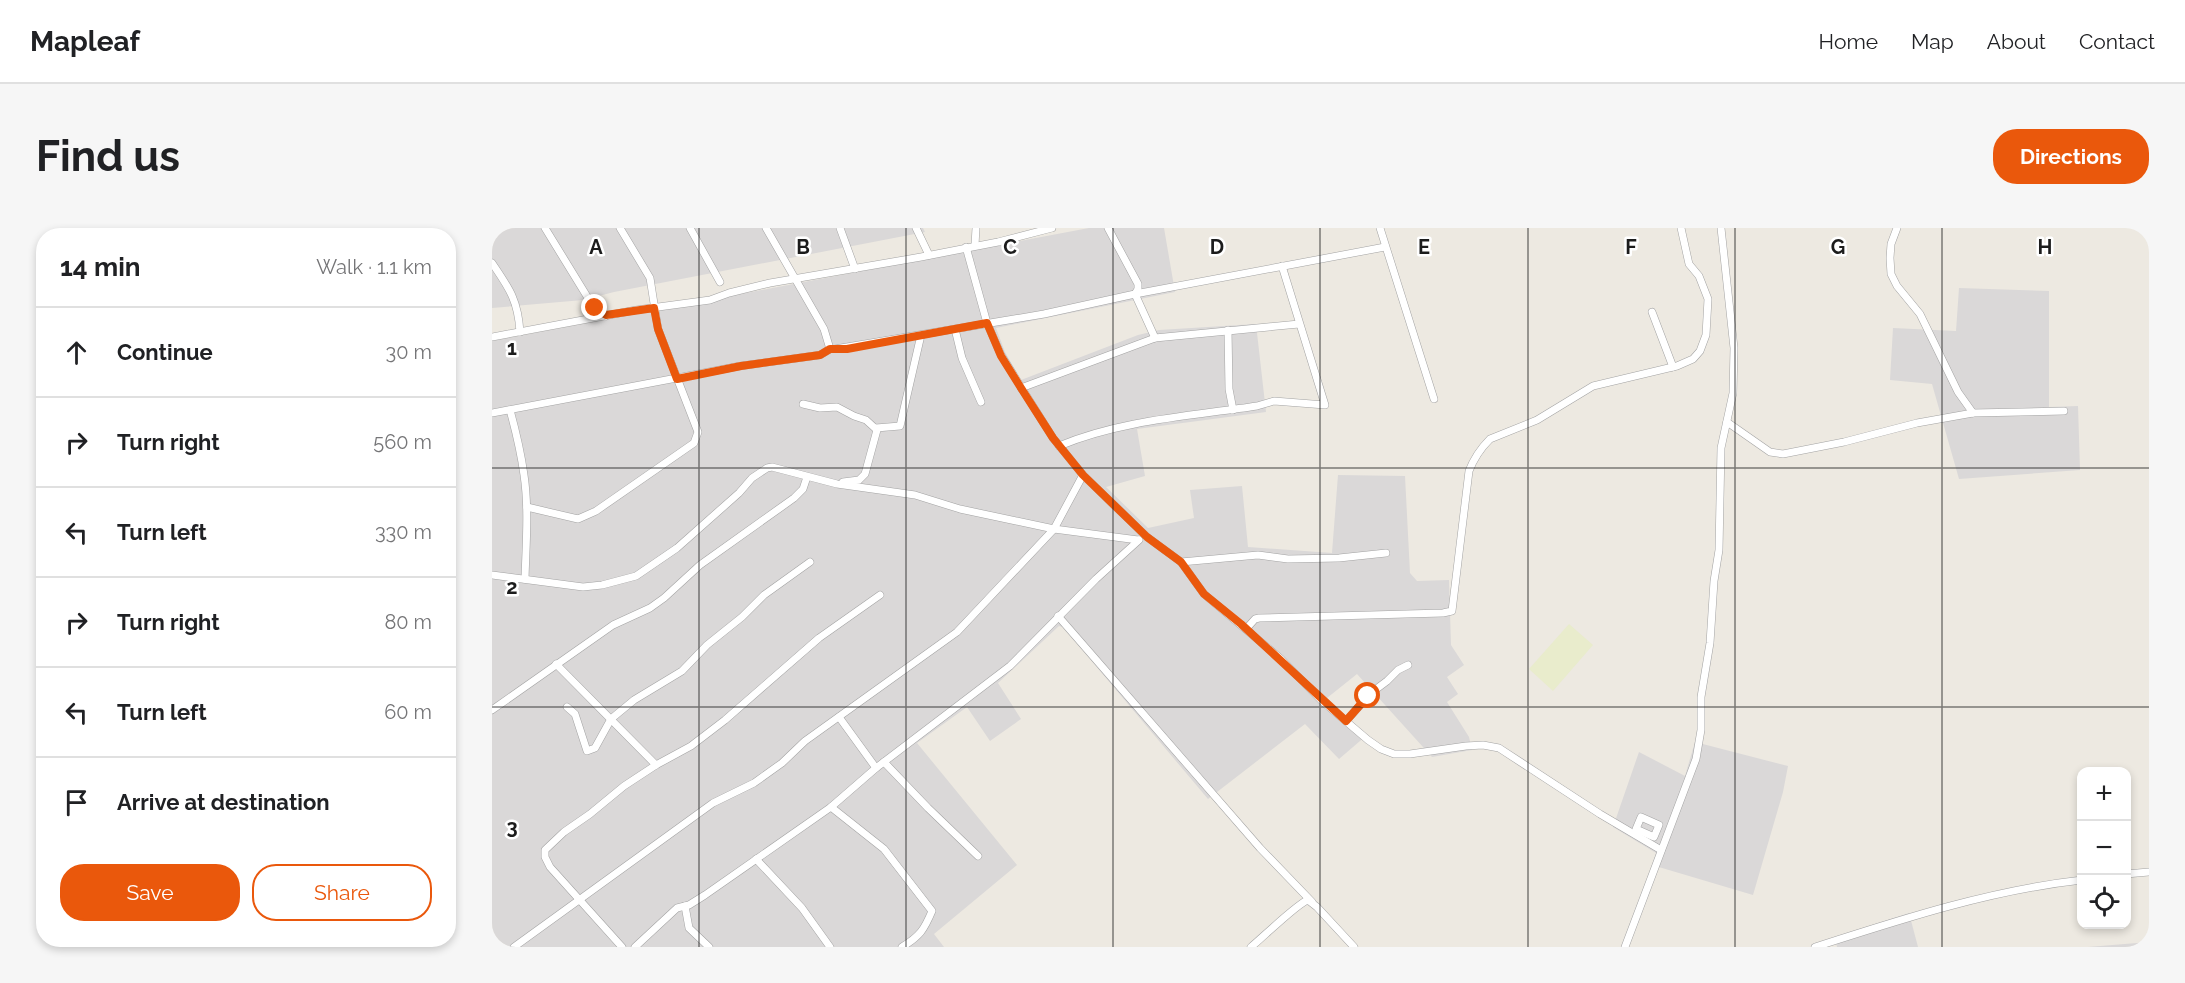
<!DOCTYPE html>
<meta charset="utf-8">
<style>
:root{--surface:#fff;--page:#f6f6f6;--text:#202124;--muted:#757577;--line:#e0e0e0;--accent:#ea580c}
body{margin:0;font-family:Raleway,sans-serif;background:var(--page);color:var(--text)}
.controls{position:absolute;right:18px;bottom:18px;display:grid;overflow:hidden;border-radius:12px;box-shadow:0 3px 9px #0003}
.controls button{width:54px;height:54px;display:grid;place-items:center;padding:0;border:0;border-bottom:2px solid var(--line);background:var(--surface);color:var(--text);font:30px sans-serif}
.stop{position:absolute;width:18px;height:18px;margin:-14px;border:4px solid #ea580c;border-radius:50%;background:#fff}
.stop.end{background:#ea580c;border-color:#fff;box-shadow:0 2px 6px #0008}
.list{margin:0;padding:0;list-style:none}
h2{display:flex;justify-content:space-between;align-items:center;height:78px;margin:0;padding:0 24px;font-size:26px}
h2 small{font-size:20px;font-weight:400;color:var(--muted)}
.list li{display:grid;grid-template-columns:39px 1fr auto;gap:18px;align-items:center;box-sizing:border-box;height:90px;padding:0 24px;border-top:2px solid var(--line)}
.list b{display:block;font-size:22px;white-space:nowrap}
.list em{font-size:20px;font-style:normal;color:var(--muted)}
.actions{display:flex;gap:12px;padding:18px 24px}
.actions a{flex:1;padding:14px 0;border:2px solid var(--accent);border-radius:24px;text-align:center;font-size:21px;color:var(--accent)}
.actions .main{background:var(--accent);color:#fff}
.icon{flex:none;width:33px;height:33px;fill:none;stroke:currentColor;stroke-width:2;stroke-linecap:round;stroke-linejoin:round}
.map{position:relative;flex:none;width:1657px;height:719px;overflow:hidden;border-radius:24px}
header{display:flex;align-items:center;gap:36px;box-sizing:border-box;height:84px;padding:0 30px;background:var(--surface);border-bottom:2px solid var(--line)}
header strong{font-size:28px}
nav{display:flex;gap:33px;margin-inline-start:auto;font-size:21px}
.intro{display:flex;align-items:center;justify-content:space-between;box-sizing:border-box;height:144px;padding:0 36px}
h1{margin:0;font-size:42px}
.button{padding:15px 27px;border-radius:24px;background:var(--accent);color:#fff;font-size:21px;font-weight:700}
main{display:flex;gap:36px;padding:0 36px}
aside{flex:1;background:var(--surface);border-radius:24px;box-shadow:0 3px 9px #0003}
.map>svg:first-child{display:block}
</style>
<header>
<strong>Mapleaf</strong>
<nav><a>Home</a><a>Map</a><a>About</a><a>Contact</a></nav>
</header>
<div class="intro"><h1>Find us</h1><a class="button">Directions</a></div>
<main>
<aside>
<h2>14 min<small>Walk · 1.1 km</small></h2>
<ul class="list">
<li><svg class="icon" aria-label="ahead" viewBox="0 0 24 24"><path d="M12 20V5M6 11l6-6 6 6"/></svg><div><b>Continue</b></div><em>30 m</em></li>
<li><svg class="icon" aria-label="right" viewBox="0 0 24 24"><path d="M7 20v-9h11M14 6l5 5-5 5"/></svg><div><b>Turn right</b></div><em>560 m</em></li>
<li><svg class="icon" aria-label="left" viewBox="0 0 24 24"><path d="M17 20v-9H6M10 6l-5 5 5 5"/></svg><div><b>Turn left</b></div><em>330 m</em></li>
<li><svg class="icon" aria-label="right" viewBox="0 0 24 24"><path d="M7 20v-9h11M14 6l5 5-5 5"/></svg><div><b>Turn right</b></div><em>80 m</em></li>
<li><svg class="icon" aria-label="left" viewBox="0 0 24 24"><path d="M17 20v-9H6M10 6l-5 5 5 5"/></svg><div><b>Turn left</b></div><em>60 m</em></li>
<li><svg class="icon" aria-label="arrive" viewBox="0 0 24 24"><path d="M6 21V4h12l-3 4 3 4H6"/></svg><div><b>Arrive at destination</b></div></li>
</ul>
<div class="actions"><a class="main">Save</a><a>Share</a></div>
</aside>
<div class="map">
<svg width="1657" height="719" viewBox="0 0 1657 719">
<rect width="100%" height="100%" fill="#ede9e1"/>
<!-- residential -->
<g fill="#dad8d8">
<polygon points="0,0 431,0 433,4 122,64 91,72 0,80"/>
<polygon points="597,0 672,0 683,64 504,100 513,124 529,152 646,107 667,102 764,96 774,184 645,201 653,248 614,259 656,300 702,290 698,262 750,258 756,319 840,325 846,247 913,248 918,345 925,353 957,352 959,417 972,437 955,449 966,466 955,474 977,509 980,522 940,529 865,446 835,470 875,507 847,531 813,496 716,571 571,399 567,398 506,455 529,491 498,513 475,479 425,515 525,637 442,706 452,719 0,719 0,113"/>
<polygon points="1467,60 1557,63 1557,179 1586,178 1588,242 1467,251 1440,156 1398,152 1401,100 1464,103"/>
<polygon points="1203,514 1296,538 1291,564 1261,667 1160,637 1164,625 1121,599 1147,524 1193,548"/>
<polygon points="1417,685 1426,719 1345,719 1343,709"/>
<polygon points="1657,714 1657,719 1596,719"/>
</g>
<!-- farmland -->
<polygon fill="#e9eccc" points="1077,396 1101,417 1061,463 1037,441"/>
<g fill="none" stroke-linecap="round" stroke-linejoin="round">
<defs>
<g id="minor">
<polyline points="53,0 96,70 103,80 114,88"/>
<polyline points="198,0 228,54"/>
<polyline points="274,0 332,101 338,121 343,121 552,86 643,66 646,61 646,56 616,0"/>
<polyline points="348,0 363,41"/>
<polyline points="424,0 437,27"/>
<polyline points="888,0 942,171"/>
<polyline points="1405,0 1399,16 1398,30 1399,46 1405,58 1428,86 1466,164 1481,185"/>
<polyline points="483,17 484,0"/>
<polyline points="474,19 495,95 509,127 561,210 591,247 655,309 689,334 712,366 789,431 829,472 876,512 889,521 902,526 918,526 974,518 991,517 1007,520 1108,586 1169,622"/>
<path d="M0,35C17,60 26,72 28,104"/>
<polyline points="1160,84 1181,139"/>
<polyline points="463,101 470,130 489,174"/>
<polyline points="736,102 737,161 741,182"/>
<polyline points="0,109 144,82 218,72 237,65 278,55 429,29 506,14 560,0"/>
<polyline points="663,110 643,66 893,19"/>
<polyline points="529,160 663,110 807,96"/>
<polyline points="311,176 328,180 345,179 362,188 374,192 385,202 373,246 367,252 351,254"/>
<path d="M18,182C24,204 29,225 32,247C37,281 34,316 33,351"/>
<polyline points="0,185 248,138 328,127 338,121"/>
<polyline points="1235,194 1278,224 1291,226 1352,214 1425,195 1481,185 1572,183"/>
<polyline points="384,200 408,198 429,107"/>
<path d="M567,218C629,192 699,188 765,178L782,173L833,177L790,38"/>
<polyline points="35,279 86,291 104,283 202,215 206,204 166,101 158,50 128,0"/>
<polyline points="689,334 766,327 796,331 847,330 894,325"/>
<polyline points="0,347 91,359 110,357 144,348 185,320 247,265 260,250 275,240 280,239 345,256 423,267 468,281 562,301 646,312"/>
<polyline points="566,388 768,620 820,674"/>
<path d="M754,401L763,391L767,390L951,385L960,383L977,243C982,230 988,221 998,211L1045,192L1101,158L1185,138L1201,131L1208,123L1214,107L1216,71L1207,48L1197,36L1189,0"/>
<polyline points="64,436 164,537"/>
<polyline points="75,479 83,486 95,523 103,520 119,491 142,472 190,443 215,417 250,389 272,367 318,334"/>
<polyline points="0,482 121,397 158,380 172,370 208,337 302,270 311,261 315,249"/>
<polyline points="347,489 384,540"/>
<polyline points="854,493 879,465 895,453 906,442 916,437"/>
<polyline points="392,534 436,580 486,628"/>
<path d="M339,579L392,621L440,683C432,702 428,708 410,719"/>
<polygon points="1149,589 1167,597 1162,609 1144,601"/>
<polyline points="264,631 310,680 338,719"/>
<polyline points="1634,646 1657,644"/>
<polyline points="193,678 197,700 217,719"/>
<polyline points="22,719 221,575 262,555 290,535 313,513 465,404 562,301 591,247"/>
<polyline points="130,719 58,639 53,629 53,622 72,604 98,586 132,558 164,537 199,518 233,492 327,410 388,367"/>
<polyline points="143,719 185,680 197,677 213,667 339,579 384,540 518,438 604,351 647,312"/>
<path d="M759,719C769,711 807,674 816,672L825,679L862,719"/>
<polyline points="1133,719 1204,531 1209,502 1209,469 1218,415 1222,353 1227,322 1229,220 1241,165 1242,120 1229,0"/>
<path d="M1323,719C1410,691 1499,662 1590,652"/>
</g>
</defs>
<!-- minor casing -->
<use href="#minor" stroke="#a3a3a3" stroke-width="8"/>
<!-- minor -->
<use href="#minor" stroke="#fff" stroke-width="7"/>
</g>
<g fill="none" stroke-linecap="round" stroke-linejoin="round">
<!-- route -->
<polyline stroke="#ea580c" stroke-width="8" points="103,80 114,87 162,80 166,101 185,151 249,138 328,127 338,121 355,121 495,95 509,128 529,160 561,210 591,247 655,309 689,334 712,366 749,396 854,493 876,468"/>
</g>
<!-- grid -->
<path fill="none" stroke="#1c1c1c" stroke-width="1.5" stroke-opacity="0.55" d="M207,0V719M414,0V719M621,0V719M828,0V719M1036,0V719M1243,0V719M1450,0V719M0,240H1657M0,479H1657"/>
<g font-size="20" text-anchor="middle" font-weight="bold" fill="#1c1c1c" stroke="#fff" stroke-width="5" stroke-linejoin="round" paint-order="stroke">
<text x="104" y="26">A</text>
<text x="311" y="26">B</text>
<text x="518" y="26">C</text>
<text x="725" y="26">D</text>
<text x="932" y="26">E</text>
<text x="1139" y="26">F</text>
<text x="1346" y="26">G</text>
<text x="1553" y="26">H</text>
<text x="20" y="127">1</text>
<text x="20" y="366">2</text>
<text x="20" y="606">3</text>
</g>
</svg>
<div class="controls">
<button>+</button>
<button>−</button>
<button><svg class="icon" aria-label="locate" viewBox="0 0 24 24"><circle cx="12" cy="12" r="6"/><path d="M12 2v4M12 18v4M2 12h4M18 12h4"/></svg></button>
</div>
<div class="stop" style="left:876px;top:468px"></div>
<div class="stop end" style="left:103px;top:80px"></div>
</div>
</main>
